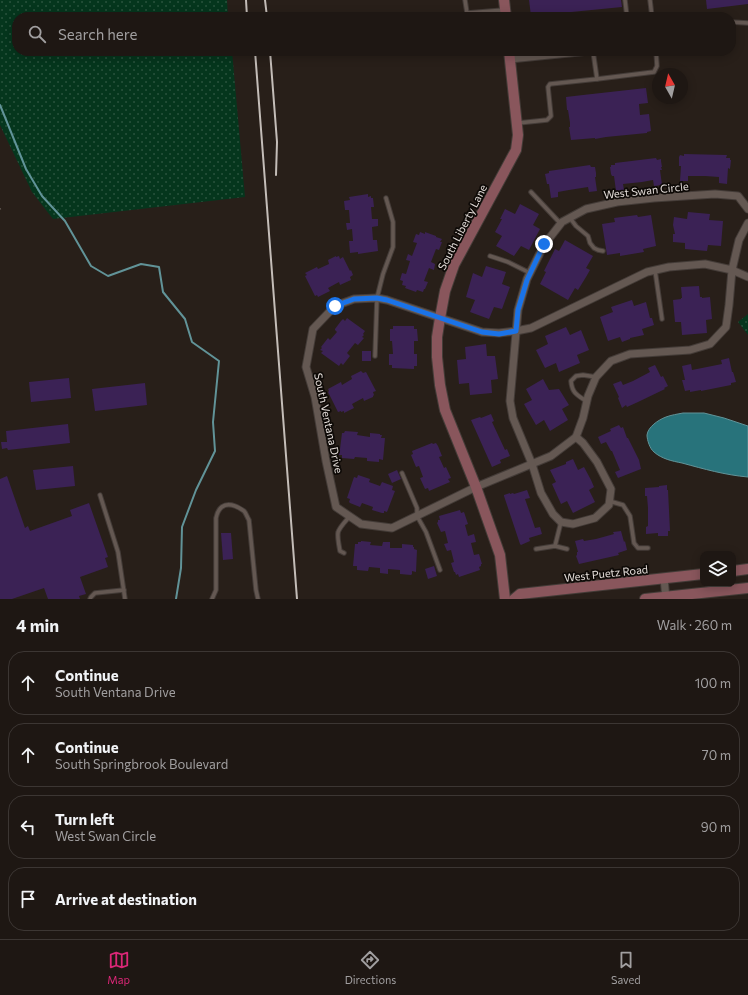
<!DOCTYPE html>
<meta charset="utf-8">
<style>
:root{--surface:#1e1713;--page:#26201c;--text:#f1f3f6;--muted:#a19fa0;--line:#3c3633;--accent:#db2777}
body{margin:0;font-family:Commissioner,sans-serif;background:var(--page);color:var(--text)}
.controls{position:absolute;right:12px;bottom:12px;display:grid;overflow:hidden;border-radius:8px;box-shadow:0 2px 10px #0003}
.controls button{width:36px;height:36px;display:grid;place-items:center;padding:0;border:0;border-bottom:1px solid var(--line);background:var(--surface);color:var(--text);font:20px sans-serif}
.compass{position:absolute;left:652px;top:68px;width:36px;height:36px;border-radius:50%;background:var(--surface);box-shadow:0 2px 10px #0003;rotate:352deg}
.stop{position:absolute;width:12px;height:12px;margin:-9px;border:3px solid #1a73e8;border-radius:50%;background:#fff}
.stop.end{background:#1a73e8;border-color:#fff;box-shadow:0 1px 4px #0008}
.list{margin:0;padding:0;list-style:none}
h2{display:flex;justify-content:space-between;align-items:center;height:52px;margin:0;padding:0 16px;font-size:17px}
h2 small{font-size:13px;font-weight:400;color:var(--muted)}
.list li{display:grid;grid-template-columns:26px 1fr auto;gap:12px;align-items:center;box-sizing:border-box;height:64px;margin:0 8px 8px;padding:0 8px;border:1px solid var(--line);border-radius:16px}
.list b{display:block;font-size:15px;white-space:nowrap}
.list p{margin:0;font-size:13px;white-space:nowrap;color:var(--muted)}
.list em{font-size:13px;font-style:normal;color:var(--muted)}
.icon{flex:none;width:22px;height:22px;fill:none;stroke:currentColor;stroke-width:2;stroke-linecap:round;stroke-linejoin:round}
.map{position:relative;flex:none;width:748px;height:599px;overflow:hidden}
.search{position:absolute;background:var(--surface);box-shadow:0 2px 10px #0003;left:12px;right:12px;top:12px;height:44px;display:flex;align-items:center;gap:10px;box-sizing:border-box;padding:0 14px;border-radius:16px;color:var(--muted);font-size:15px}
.sheet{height:340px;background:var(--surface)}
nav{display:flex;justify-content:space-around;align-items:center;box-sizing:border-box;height:56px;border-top:1px solid var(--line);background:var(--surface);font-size:11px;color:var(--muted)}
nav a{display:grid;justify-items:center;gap:2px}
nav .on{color:var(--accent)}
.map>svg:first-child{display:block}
</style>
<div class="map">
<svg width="748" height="599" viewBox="0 0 748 599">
<defs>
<pattern id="park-dots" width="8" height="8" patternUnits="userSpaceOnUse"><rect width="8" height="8" fill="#05361d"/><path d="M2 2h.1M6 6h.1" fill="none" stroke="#29533d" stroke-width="1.8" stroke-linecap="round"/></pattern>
</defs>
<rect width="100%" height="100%" fill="#281f19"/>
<!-- park -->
<g fill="url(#park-dots)">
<polygon points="0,0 227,0 228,17 17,17 17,51 232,51 245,197 53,219 32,192 0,125"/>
<polygon points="748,314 748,335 738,322"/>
</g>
<!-- water -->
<path fill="#28737b" stroke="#619398" d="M683,413H704L724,418L748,426V477C725,475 704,469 682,463C672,461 662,459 654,452C650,449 647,440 647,435C648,427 658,420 666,417C671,415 678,414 683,413Z"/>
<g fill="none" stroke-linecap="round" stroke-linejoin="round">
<!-- stream -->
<polyline stroke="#619398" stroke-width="2" points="0,105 26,169 42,196 65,221 91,266 108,276 141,264 159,267 163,292 185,319 192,342 219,361 213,422 215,451 196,490 182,527 181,568 176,599"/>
</g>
<!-- building -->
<g fill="#3b2255">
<polygon points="529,0 621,0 622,7 531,16"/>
<polygon points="706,0 748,0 748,4 707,9"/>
<polygon points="646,88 648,103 639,104 640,115 649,114 651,131 647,132 647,133 606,137 595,139 595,138 571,140 569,127 570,127 570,123 568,110 567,110 566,97 583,95"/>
<polygon points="684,154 727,155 726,158 730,158 730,160 731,160 730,169 728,168 727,184 719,183 719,177 705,176 688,176 688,181 680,181 681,166 679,166 679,157 680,155 684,156"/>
<polygon points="656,158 657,160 661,159 661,161 662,167 661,167 662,170 660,170 662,185 654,186 653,180 642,182 623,184 624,190 616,191 614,176 612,176 611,174 610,167 611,167 611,165 615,165 615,163"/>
<polygon points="590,165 591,167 595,167 596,173 596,177 595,177 597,191 589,192 588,187 569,190 558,192 558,197 551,198 549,184 547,184 545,174 549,173 549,171"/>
<polygon points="368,194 368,197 371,196 371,198 373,198 374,207 371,207 372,219 378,219 378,226 372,227 373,240 377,240 378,251 358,254 358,252 350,253 349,241 353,241 352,229 347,230 346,223 350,223 349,210 345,210 344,201 350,200 349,197"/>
<polygon points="520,204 539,214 533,225 540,229 529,250 521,246 514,256 496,246 502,236 495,232 502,219 500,219 505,209 515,214"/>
<polygon points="688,212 710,214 709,220 723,221 721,246 708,245 707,251 685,249 685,243 673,242 673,234 675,234 673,225 674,217 687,219"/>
<polygon points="637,215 638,217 651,215 656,246 643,249 644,252 620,256 620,253 607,255 602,224 615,222 614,218"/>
<polygon points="420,232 425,234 425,232 436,236 436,237 442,239 440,242 442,242 439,250 436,249 431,262 435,264 434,270 429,268 424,281 428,282 425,289 424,289 423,292 417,290 416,292 405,288 406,286 402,285 403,281 400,280 402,273 406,274 410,261 406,260 408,254 412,256 417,243 413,242 416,234 419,235"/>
<polygon points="565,240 593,256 586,268 590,270 586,277 578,290 575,288 568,300 540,284 546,272 544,271 555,249 559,251"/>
<polygon points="336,256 336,257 339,256 340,259 343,257 350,271 351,270 353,275 350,277 351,280 340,285 339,282 328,288 330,291 318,297 317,295 315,296 305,276 307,275 305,273 317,267 318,269 329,264 328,260"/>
<polygon points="486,266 506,272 502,284 510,287 502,309 494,307 489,319 470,312 475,300 466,297 473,273 482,277"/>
<polygon points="699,286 700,297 702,297 702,298 710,297 712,319 706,320 707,333 682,335 681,322 675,322 673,300 681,299 681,298 682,298 681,287"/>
<polygon points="632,300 634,306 646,302 650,318 652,318 654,325 642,329 644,335 630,338 630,339 622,342 620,337 608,341 600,317 613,312 611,307"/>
<polygon points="347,318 365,331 363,334 364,335 362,337 364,338 358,345 355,343 347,353 350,356 343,365 341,363 339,366 321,353 323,351 320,350 322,348 321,347 328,338 330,340 337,332 335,330 335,329 341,321 343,319 345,321"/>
<polygon points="393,326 414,326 414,329 417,329 418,341 414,341 414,354 417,354 417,366 414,366 414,369 392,368 392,365 389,365 389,354 393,354 392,341 390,341 390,329 393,329"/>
<polygon points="566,327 570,335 581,330 589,350 577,355 580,363 559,372 556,363 545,368 536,350 548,344 545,336"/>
<polygon points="486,344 487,356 495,356 498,379 491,380 492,393 470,395 469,383 459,384 457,360 466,359 465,347"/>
<rect x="362" y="351" width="9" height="10"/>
<polygon points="729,358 732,372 733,372 734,375 736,382 731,383 731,385 701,391 701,390 690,392 690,390 685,391 682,380 685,380 682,366 691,364 692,370 722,364 721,360"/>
<polygon points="655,365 661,377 663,376 668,386 664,388 665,389 638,402 627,407 626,405 622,408 618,398 619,397 613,384 621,381 623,385 633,381 650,372 648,368"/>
<polygon points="361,371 363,373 366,372 376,391 373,392 374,395 373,396 373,397 364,401 363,398 352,404 354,408 344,413 344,411 341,412 341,411 338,412 328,392 329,391 328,389 341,382 342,385 352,379 351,376"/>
<polygon points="69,378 71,398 31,402 29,382"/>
<polygon points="543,379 549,390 559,389 569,405 562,409 568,420 550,431 544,420 536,425 524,404 532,400 526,389"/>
<polygon points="145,383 147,405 95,411 92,389"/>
<polygon points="491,414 494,421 492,422 505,450 507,449 510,456 500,460 501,463 492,467 471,420 480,417 481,418"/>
<polygon points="68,424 70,443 8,450 7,448 2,449 1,442 7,442 6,431"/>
<polygon points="619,425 621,428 623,427 627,438 628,438 639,460 641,469 618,478 615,472 620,470 612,451 611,451 606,442 601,444 598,437 611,431 610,429"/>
<polygon points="345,431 358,432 357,435 370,437 370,433 380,434 380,435 382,435 381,438 385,438 383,460 379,459 379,462 367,461 367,458 355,457 354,459 342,458 342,455 339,455 340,449 342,433 344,433"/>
<polygon points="432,443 433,444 436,443 438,446 442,456 439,457 444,468 446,467 451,478 448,479 450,482 429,491 428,488 425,489 420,478 423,477 419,466 416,467 411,455 413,454 412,451"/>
<polygon points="573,459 578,470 584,467 591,480 594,487 589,490 595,502 573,513 567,501 561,504 552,484 556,482 550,470 566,464 566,462"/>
<polygon points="73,466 75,486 36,490 33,470"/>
<polygon points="397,470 401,479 392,483 388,474"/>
<polygon points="358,475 370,479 369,482 380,486 382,482 393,486 392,490 395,491 387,512 384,511 384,513 382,513 372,510 373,507 362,503 360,507 350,503 349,502 350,499 347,498 354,477 357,478"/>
<polygon points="7,476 25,528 28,526 30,531 72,516 70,510 89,503 108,557 105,558 108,567 80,577 86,594 79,596 80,599 48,599 44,588 12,599 0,599 0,479"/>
<polygon points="667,485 667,490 668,490 670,531 668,531 668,536 658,536 658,533 646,534 646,527 648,526 648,508 647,496 645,496 645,488 659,487 659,486"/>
<polygon points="527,490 530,498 525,499 532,519 535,528 540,527 542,534 529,538 530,541 521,545 520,544 504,496 504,495 510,493 510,494 513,493 514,494"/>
<polygon points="460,510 461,513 464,512 468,524 465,525 468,536 474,534 476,542 471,543 474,555 479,554 482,564 481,564 481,566 479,567 480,570 459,577 458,574 456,575 455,572 454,572 451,563 454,562 451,550 447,551 444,544 448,543 445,531 441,532 437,523 438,522 438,520 440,520 439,516"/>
<polygon points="621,531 624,542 625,541 627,550 618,553 619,555 579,564 576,556 577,555 577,552 578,552 575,541 583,539 584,541 596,539 614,534 613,532"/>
<polygon points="221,533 231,533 233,559 223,560"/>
<polygon points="361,541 371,542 370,545 382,546 383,542 390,542 390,548 402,548 402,544 413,545 413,547 414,547 414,549 417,550 416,572 412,571 412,574 411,575 400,574 400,570 388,569 388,574 380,573 380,568 369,567 368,571 357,570 357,566 353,566 355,544 358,544 358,542 361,542"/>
<polygon points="434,566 437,576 428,579 425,569"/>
</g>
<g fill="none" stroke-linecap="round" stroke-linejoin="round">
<defs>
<g id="lane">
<polyline points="465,0 467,13 504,10"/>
<polyline points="625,0 627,17"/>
<polyline points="650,0 652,17"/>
<polyline points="731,22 748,23"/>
<polyline points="597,79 654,72 657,66 656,51"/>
<polyline points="518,123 547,120 551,116 548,87 550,84 597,79 593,51"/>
<polyline points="531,192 561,224"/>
<polyline points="570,218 576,226 588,236 590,243 594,248 598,250 603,251"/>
<polyline points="490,256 508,262 530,273"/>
<polyline points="655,270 662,319"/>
<polyline points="375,356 377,298 383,274 393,247 393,222 386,198"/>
<path d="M586,401C577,395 572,393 571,381L576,376L583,375L596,377"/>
<polyline points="402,473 417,508 417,516 426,532 440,570"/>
<polyline points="100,495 118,552 125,599"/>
<polyline points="609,501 623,505 630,516 634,543 638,548 648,548"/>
<polyline points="555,546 561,522"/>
<polyline points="536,549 555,546 567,549"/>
<path d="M344,553L340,551C336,530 336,532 350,516"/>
<polyline points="90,599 91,597 95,593 124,590"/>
<path d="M212,599L216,590V518C218,508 224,502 235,506C238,507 241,509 244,511C246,513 247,517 249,520L256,590L258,599"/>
</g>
<g id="street">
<polyline points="510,59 589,51"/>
<polyline points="748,223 739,240 732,270 729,305 726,327 710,344 690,350 630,354 611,361 596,377 588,396 583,418 576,437 551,456 476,487 392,528 361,524 336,507 326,461 315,397 306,367 313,329 335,306 354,299 377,298 387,300 482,332 499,333 516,331 531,328 647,272 669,267 705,264 732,270 748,277"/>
<polyline points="576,437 583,443 597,462 611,489 609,505 595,518 573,524 561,522 553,514 541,493 532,464 513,418 510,401 518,310 527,279 544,245 562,222 586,209 617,202 654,198 715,194 738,196 748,209"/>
<polyline points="664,578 666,599"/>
</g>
<g id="secondary">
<polyline points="504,0 506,17"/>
<polyline points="733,571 748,569"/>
<polyline points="505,599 500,555 476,487 445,410 440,385 437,357 437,337 440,318 445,291 454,265 516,150 518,135 509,51"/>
<polyline points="514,599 520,594 703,574"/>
<polyline points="645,599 748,588"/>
</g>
</defs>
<!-- lane casing -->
<use href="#lane" stroke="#443c38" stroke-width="5.5"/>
<!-- street casing -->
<use href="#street" stroke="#443c38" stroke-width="9"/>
<!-- secondary casing -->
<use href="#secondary" stroke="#443c38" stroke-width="12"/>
<!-- path -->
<polyline stroke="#68605a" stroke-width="1.5" stroke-dasharray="1 3" stroke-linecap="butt" points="0,209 2,208"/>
<!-- lane -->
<use href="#lane" stroke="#645852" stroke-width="3.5"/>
<!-- street -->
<use href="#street" stroke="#645852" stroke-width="7"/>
<!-- secondary -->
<use href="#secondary" stroke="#89565c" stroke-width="10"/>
<!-- rail -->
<g stroke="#c4bdb8" stroke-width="2">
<polyline points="246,0 247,17"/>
<polyline points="265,0 267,17"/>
<polyline points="255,51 297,599"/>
<polyline points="270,51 277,142 276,175"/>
</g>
</g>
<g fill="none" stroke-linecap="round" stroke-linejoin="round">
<!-- route -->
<polyline stroke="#1a73e8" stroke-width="5" points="335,306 354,299 377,298 387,300 482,332 499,334 516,331 518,310 527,280 544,244"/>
</g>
<g text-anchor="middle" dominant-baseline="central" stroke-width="3.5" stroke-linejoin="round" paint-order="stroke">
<!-- street labels -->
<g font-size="11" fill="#e5deda" stroke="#0e0a07">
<text transform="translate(646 190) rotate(-6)">West Swan Circle</text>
<text transform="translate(462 227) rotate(-63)">South Liberty Lane</text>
<text transform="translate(329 423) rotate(78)">South Ventana Drive</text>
<text transform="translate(606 573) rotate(-6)">West Puetz Road</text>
</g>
</g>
</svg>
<div class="controls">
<button><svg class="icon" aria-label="layers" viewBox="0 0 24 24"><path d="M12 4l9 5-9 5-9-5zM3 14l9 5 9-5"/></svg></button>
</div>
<svg class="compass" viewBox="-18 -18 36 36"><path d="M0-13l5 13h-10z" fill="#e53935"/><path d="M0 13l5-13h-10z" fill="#a19fa0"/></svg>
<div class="stop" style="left:335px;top:306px"></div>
<div class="stop end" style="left:544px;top:244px"></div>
<div class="search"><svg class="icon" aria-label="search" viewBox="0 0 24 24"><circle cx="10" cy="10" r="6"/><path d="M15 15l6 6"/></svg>Search here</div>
</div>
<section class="sheet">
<h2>4 min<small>Walk · 260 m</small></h2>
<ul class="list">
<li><svg class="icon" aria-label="ahead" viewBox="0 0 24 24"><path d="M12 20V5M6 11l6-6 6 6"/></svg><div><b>Continue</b><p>South Ventana Drive</p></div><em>100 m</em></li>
<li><svg class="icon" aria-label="ahead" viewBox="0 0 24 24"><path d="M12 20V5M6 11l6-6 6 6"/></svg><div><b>Continue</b><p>South Springbrook Boulevard</p></div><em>70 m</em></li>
<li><svg class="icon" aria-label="left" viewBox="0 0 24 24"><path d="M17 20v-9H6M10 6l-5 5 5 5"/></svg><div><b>Turn left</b><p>West Swan Circle</p></div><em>90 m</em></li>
<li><svg class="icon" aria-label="arrive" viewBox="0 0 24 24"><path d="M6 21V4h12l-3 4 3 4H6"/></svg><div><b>Arrive at destination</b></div></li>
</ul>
</section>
<nav>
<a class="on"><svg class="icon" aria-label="map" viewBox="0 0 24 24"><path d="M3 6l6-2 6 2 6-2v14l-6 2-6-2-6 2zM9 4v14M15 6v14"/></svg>Map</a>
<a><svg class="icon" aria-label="directions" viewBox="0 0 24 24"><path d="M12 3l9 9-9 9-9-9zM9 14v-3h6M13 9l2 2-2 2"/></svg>Directions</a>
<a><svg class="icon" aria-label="saved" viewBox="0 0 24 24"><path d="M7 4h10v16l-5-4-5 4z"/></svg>Saved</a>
</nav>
